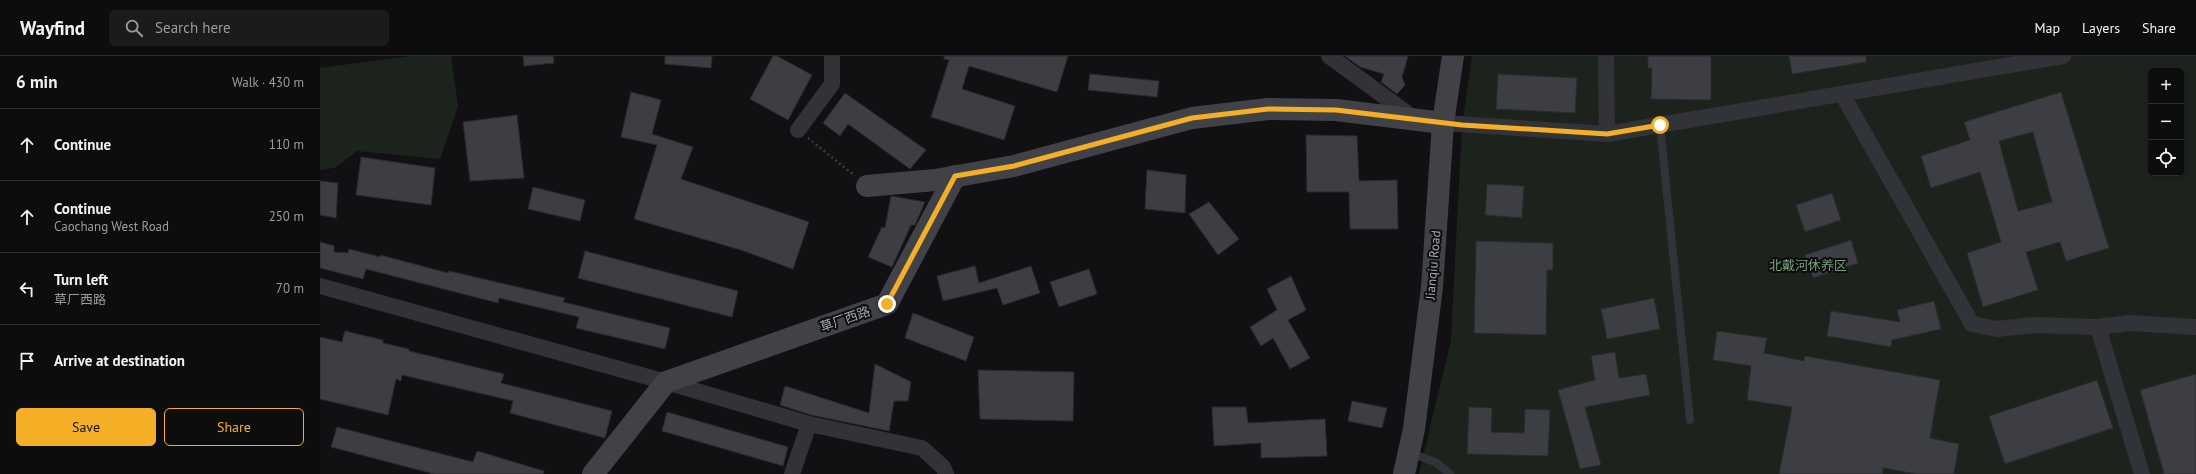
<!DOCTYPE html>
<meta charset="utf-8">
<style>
:root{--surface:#0d0d0e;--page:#1b1b1c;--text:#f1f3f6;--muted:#9a9c9e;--line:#2d2d2e;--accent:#f5af27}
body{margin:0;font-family:"PT Sans","Noto Sans SC",sans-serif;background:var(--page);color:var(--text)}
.controls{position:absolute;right:12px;top:12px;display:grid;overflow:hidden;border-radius:6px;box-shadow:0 2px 6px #0003}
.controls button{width:36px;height:36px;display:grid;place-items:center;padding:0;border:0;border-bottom:1px solid var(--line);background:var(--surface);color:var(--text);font:20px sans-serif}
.stop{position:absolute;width:12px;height:12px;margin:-9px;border:3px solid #f5af27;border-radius:50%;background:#fff}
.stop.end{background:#f5af27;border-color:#fff;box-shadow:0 1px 4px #0008}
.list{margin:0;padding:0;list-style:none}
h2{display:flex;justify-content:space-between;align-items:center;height:52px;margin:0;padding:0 16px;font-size:17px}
h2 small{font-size:13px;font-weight:400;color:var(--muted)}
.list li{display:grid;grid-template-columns:26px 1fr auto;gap:12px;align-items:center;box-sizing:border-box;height:72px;padding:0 16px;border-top:1px solid var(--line)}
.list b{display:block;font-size:15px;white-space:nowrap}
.list p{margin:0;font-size:13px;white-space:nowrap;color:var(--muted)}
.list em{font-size:13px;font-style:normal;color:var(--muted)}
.actions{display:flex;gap:8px;padding:12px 16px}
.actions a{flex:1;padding:9px 0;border:1px solid var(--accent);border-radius:6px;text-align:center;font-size:14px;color:var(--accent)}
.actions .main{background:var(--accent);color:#111}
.icon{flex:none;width:22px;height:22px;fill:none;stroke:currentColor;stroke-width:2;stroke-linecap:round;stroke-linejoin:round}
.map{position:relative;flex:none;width:1876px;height:418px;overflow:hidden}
header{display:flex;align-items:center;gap:24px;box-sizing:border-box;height:56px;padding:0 20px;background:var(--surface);border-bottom:1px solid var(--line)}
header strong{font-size:19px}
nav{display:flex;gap:22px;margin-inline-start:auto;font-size:14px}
.search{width:280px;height:36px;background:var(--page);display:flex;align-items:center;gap:10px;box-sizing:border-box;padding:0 14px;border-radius:6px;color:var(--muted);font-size:15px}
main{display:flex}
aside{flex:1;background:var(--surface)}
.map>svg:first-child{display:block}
</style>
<header>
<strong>Wayfind</strong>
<div class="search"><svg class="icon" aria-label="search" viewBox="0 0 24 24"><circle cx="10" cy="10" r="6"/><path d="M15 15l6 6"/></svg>Search here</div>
<nav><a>Map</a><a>Layers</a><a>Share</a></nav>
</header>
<main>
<aside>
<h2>6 min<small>Walk · 430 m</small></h2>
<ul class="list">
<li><svg class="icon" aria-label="ahead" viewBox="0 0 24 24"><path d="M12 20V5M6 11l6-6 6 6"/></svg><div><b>Continue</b></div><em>110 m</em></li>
<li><svg class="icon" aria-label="ahead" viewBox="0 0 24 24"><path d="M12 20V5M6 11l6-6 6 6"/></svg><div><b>Continue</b><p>Caochang West Road</p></div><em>250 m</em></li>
<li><svg class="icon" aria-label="left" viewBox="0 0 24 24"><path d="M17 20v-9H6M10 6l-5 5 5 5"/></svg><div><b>Turn left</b><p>草厂西路</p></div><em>70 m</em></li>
<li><svg class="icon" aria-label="arrive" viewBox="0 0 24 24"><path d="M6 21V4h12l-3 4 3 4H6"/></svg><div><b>Arrive at destination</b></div></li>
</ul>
<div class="actions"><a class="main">Save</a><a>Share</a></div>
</aside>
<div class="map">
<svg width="1876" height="418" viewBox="0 0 1876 418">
<rect width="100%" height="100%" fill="#111113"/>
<!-- green -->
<g fill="#1c231c" fill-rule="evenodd">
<polygon points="90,0 131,0 138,50 120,103 37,95 14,112 0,114 0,12"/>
<path d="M1152,0H1876V418H1099L1131,284L1142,69ZM1831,15H1861V117H1831Z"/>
</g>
<!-- building -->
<g fill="#3d3e43" stroke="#2b2b2f" fill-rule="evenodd">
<polygon points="203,0 233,0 234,7 204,10"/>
<polygon points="345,0 392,0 391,12 345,8"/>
<polygon points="453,0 457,0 492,19 468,64 430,43"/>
<polygon points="624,0 748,0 737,36 649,10 642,33 695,50 684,84 611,61 629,4 624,3"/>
<polygon points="1025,0 1088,0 1082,21 1085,29 1077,38 1061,26 1064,18 1040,11"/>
<polygon points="1328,0 1391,0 1391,44 1331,43 1332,12 1328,12"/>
<polygon points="1469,0 1546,0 1546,6 1472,18"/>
<polygon points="770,18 839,25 837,41 768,34"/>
<polygon points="1178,18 1257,22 1255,57 1176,53"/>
<polygon points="311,36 341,44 332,78 373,91 361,123 489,166 473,213 421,194 314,163 337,89 301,81"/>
<path d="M1741,36L1789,192L1746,205L1740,186L1706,196L1718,234L1663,251L1647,197L1681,186L1660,116L1611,132L1601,100L1650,84L1644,66ZM1713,76L1732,146L1698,155L1679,85Z"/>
<polygon points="525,37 606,94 590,113 528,68 520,80 503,67"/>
<polygon points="197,59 204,122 150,125 143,66"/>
<polygon points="986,79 1037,80 1039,125 1077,124 1078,173 1030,173 1029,136 987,136"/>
<polygon points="41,101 115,112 111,149 36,139"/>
<polygon points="827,114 866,119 865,157 825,153"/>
<polygon points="0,125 18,127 16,162 0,159"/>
<polygon points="1167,128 1204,130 1202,162 1165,159"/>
<polygon points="213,131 265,144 260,165 208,153"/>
<polygon points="1512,137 1521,164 1485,176 1476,149"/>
<polygon points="571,140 605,146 595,169 591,169 572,211 548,201 562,171 565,172"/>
<polygon points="889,146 919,183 898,199 869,158"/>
<polygon points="1531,184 1538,207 1493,222 1485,199"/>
<polygon points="1156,185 1233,187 1233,214 1227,214 1226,279 1154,277"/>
<polygon points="0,186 14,190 14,196 28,197 29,193 60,201 60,199 128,217 129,215 245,242 243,246 350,272 345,293 256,272 259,261 179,242 178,247 46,213 43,223 0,212"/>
<polygon points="265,195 418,235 412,261 258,222"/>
<polygon points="655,210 659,227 711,210 720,237 683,249 677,232 623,245 617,220"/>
<polygon points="769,213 777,238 739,251 730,226"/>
<polygon points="971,220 986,254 968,264 990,302 970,313 953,282 941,290 930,271 957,254 947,233"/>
<polygon points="1334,242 1340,273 1287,283 1281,253"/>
<polygon points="1614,245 1621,273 1572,284 1571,291 1507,280 1511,255 1580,266 1577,254"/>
<polygon points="593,257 654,281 646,305 585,282"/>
<polygon points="25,275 63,284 63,287 89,293 89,295 184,318 181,327 292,355 285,382 190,357 193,345 82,319 81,325 76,323 68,359 0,343 0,281 22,286"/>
<polygon points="1397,275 1447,282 1444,297 1484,305 1485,300 1620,324 1610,382 1639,388 1634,418 1596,418 1563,412 1563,418 1459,418 1472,351 1427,344 1431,310 1393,304"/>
<polygon points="1295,296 1299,322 1326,318 1330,339 1265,351 1281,409 1260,413 1238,334 1275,324 1271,300"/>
<polygon points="555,308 591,326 588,345 574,345 569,375 491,359 460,349 465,330 549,357"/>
<polygon points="658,314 754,316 753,365 660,363"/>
<polygon points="1876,318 1876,418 1844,418 1820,334"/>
<polygon points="1777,324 1793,372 1685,408 1669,360"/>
<polygon points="1032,345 1067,352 1062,372 1028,365"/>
<polygon points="892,351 926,351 928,367 1005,363 1007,400 941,402 941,387 894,390"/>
<polygon points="1149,351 1172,352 1171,376 1204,377 1205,353 1230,354 1228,400 1147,398"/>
<polygon points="347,356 468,391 463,410 342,375"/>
<polygon points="17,371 153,406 157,395 224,415 223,418 114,418 11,391"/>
</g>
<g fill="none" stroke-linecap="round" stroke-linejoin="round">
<!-- path -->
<polyline stroke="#383a3f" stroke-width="2.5" stroke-dasharray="2 3" stroke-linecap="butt" points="488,82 535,120"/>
<!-- lane -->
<g stroke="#323338" stroke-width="8">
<polyline points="1340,69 1370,364"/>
<polyline points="1089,396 1117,407 1130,418"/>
</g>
<!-- street -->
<g stroke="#323338" stroke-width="16">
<polyline points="1009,0 1095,63"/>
<polyline points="1286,0 1287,78"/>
<polyline points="1522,38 1652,268 1677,273 1714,269 1778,271 1809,267 1876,271"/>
<polyline points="1123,67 1287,78 1743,0"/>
<polyline points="478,74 512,28 512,0"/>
<polyline points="0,230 346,326 489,368 602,392 623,411 626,418"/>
<polyline points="1778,271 1822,418"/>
<polyline points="472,418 489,368"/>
</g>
<!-- secondary -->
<g stroke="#404248" stroke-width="22">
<polyline points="547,130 615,124 694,110 872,62 948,53 1016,54 1123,67"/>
<polyline points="273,418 346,326 567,248 635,120"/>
<polyline points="1084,418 1094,373 1112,231 1123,67 1133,0"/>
</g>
</g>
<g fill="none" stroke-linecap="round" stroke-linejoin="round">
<!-- route -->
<polyline stroke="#f5af27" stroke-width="5" points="567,248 635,120 694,110 872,62 948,53 1016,54 1142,69 1287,78 1340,69"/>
</g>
<g text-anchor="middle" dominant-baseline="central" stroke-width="4" stroke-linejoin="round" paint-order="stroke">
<!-- street labels -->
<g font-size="13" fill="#a2a8b4" stroke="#0c0c0e">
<text transform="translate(1113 209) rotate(-85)">Jianqiu Road</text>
<text transform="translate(525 263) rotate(-19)">草厂西路</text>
</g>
<!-- park labels -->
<g font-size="13" fill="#79a07b" stroke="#0c0c0e">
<text x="1488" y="209">北戴河休养区</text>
</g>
</g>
</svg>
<div class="controls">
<button>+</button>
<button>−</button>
<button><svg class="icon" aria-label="locate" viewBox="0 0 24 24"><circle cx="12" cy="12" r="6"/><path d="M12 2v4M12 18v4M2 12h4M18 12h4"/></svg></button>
</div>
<div class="stop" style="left:1340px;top:69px"></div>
<div class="stop end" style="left:567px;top:248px"></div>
</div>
</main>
